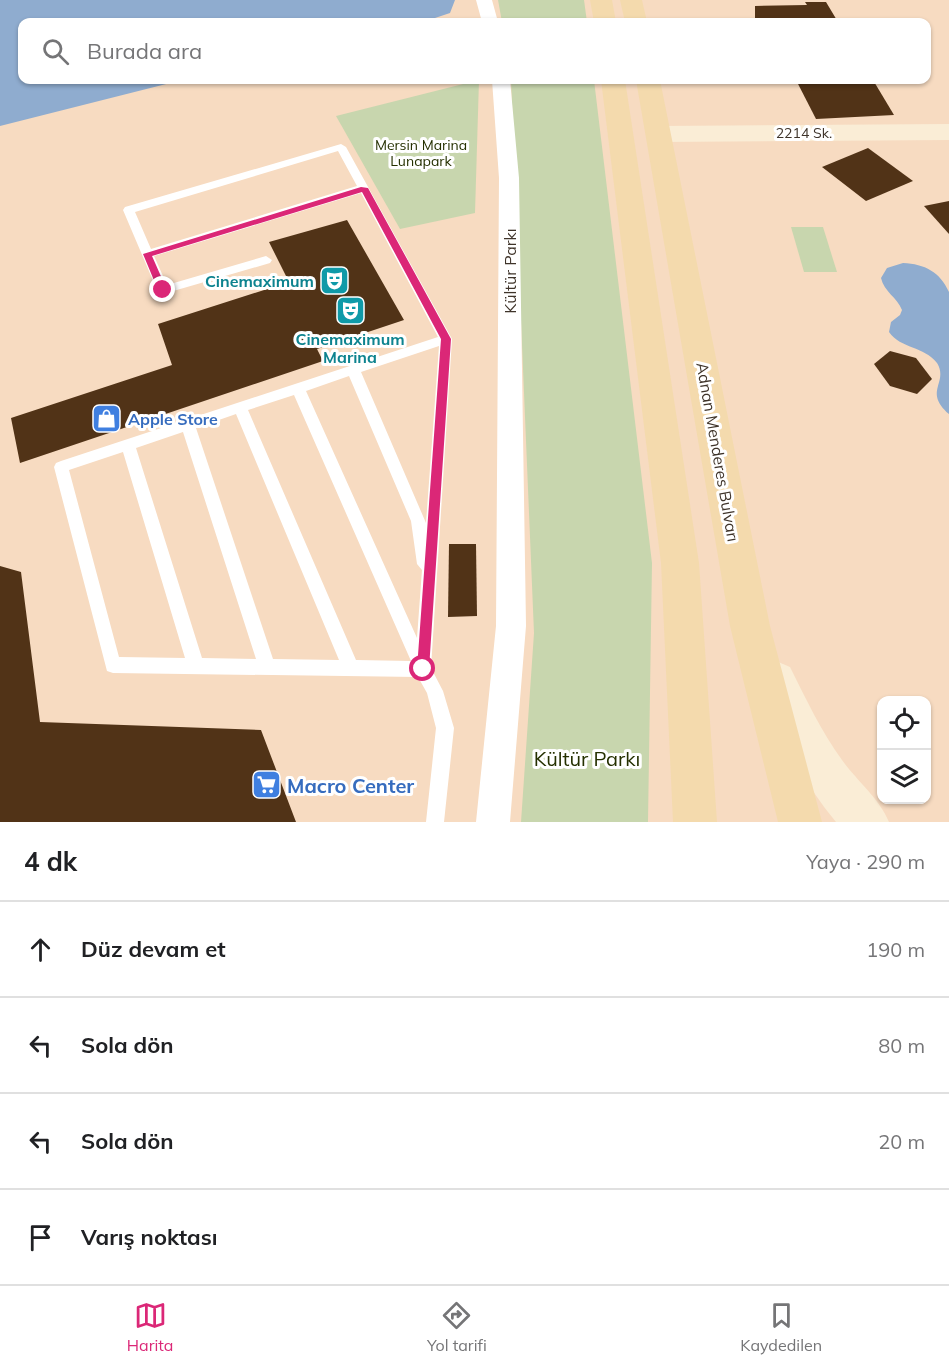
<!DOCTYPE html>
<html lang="tr">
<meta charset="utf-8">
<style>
:root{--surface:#fff;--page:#f2f2f2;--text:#202124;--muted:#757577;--line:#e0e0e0;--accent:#db2777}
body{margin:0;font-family:Mulish,sans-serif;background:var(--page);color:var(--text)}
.controls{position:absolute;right:18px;bottom:18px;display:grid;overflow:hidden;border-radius:12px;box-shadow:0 2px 4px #0004}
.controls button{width:54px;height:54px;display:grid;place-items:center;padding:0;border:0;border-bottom:2px solid var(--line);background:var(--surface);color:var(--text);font:30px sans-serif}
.stop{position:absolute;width:18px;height:18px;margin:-14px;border:4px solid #db2777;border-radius:50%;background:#fff}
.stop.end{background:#db2777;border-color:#fff;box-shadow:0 2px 6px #0008}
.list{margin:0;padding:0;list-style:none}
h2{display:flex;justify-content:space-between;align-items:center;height:78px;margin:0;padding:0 24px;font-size:26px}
h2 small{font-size:20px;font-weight:400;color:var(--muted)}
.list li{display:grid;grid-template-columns:39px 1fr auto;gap:18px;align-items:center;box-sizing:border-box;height:96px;padding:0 24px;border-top:2px solid var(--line)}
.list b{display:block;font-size:22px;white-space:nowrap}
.list em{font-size:20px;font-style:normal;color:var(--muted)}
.icon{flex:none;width:33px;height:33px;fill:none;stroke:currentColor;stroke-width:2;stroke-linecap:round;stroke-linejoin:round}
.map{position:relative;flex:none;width:949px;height:822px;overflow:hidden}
.search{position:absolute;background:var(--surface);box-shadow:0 2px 4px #0004;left:18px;right:18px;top:18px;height:66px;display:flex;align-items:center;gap:15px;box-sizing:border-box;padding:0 21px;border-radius:12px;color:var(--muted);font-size:22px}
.sheet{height:462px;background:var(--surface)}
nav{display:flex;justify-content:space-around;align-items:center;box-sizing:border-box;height:84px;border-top:2px solid var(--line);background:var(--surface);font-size:16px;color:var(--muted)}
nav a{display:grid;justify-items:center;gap:3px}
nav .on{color:var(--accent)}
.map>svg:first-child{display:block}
</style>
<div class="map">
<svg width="949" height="822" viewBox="0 0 949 822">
<rect width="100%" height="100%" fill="#f7dbc1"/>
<!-- green -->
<g fill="#c8d6ae">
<polygon points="498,0 584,0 587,22 502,22"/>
<polygon points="479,80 475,213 400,229 336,116"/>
<polygon points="511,80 594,80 652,563 648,822 521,822 534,633"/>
<polygon points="791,227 823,227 837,272 804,272"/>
</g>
<!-- water -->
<g fill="#8faccf">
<polygon points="0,0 455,0 450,13 423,22 22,22 22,80 182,80 0,126"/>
<path d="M903,263C925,264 940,272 949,292V414C923,391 949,383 937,363C924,346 901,349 889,332L891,322L900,315L902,310C897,297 884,292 881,278L887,268Z"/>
</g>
<!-- building -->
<g fill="#513317">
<polygon points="805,2 826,2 838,22 755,22 755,6 807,5"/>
<polygon points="796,80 873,80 894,115 816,119"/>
<polygon points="868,148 913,181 866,201 822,167"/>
<polygon points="949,201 949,234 924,206"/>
<polygon points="347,220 404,320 317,349 323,361 20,463 11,418 172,365 158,324 289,282 269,242"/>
<polygon points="890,351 916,358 932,379 917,394 890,386 874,364"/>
<polygon points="449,544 476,544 477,616 448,617"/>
<polygon points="0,566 21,572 40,722 261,730 296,822 0,822"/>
</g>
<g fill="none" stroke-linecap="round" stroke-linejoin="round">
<!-- lane -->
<path fill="#fff" fill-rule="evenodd" d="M341,144L346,147L452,339L431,668L443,691L454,728L444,822H426L436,728L427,693L418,677L113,673L107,671L54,467L56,463L61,461L438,337L361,193L154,256L167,285L266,256L272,260L270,263L163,294L157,290L123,210L125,207ZM338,151L357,186L151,249L135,212ZM439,346L426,523L361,372ZM349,376L411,521L417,564L422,570L417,638L306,391ZM294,395L411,661L356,660L248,410ZM236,414L339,660L273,659L196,428ZM183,432L256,659L202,658L136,448ZM123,452L185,658L119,657L69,470Z"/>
<!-- street -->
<g fill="#fff" fill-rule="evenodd">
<polygon points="476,0 492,0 498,22 482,22"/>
<polygon points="492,80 510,80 519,178 526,626 510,822 476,822 496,626 499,178"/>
</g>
<!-- secondary -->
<g fill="#faedd6" fill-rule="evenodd">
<polygon points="949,124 949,140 659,142 650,139 646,134 650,129 659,126"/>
<path d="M776,661L790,667C806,699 821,731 842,760C857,781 879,798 889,822H836C801,780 777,731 756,681L762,667Z"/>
</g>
<!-- primary -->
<g fill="#f4daad" fill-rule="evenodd">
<polygon points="590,0 612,0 616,22 594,22"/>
<polygon points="620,0 642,0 647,22 625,22"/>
<polygon points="601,80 625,80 699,563 717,822 673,822 661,563"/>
<polygon points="636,80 660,80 770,626 822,822 778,822 730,626"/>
</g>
</g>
<!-- route -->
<polygon fill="#db2777" points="361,187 368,188 451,339 429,669 423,675 417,669 441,339 362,192 152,256 167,290 163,293 158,290 143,254"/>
<!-- icons -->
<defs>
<symbol id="theatre-square" viewBox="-11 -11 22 22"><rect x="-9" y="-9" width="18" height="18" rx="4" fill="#0f9aa8" stroke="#fff"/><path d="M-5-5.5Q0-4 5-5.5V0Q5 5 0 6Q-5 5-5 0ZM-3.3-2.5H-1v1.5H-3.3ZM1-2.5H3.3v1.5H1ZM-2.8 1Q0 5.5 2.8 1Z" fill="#fff"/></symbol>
<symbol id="shop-square" viewBox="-11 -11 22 22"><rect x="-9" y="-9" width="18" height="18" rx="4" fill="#3f7fe0" stroke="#fff"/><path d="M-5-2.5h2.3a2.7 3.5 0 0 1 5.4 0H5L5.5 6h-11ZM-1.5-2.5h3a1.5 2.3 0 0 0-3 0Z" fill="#fff"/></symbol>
<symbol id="supermarket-square" viewBox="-11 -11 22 22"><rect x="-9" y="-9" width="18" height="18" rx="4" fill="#3f7fe0" stroke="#fff"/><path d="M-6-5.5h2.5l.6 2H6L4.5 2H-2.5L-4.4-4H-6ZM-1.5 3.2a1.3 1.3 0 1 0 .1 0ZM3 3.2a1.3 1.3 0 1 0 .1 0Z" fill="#fff"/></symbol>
</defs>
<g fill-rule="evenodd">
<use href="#theatre-square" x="318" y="264" width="33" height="33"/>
<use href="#theatre-square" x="334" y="294" width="33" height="33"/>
<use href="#shop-square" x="90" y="402" width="33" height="33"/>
<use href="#supermarket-square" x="250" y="768" width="33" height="33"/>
</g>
<g text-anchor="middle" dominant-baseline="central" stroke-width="6" stroke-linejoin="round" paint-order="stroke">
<!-- far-street labels -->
<g font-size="14" fill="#3f342a" stroke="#fff">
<text x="804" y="133">2214 Sk.</text>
</g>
<!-- far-park labels -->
<g font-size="14" fill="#253000" stroke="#fff">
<text x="421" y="145">Mersin Marina<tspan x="421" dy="16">Lunapark</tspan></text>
</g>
<!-- street labels -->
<g font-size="16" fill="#3f342a" stroke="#fff">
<text transform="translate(510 271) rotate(-90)">Kültür Parkı</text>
<text transform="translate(718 452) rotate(80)">Adnan Menderes Bulvarı</text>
</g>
<!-- culture labels -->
<g font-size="16" font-weight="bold" fill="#0d838f" stroke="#fff" text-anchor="end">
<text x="314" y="281">Cinemaximum</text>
<text x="350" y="339" text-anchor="middle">Cinemaximum<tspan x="350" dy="18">Marina</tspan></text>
</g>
<!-- shop labels -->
<g font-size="16" font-weight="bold" fill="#366cbe" stroke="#fff" text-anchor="start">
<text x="128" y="419">Apple Store</text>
</g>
<!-- near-park labels -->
<g font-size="20" fill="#253000" stroke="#fff">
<text x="587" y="758">Kültür Parkı</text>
</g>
<!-- near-shop labels -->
<g font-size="20" font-weight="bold" fill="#366cbe" stroke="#fff" text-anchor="start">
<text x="287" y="785">Macro Center</text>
</g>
</g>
</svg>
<div class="controls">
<button><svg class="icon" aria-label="locate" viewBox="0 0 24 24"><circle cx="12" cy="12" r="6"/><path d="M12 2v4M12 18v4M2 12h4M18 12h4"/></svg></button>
<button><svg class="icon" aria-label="layers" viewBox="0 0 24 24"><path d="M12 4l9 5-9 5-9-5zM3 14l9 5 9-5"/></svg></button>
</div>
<div class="stop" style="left:423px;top:669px"></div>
<div class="stop end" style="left:163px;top:290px"></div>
<div class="search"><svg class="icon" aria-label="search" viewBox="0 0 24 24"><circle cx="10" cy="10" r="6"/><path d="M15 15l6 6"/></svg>Burada ara</div>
</div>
<section class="sheet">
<h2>4 dk<small>Yaya · 290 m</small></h2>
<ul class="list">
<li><svg class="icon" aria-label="ahead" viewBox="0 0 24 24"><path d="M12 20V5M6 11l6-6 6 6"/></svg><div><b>Düz devam et</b></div><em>190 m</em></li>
<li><svg class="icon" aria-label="left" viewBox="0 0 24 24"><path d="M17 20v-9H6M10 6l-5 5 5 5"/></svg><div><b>Sola dön</b></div><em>80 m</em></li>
<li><svg class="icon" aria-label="left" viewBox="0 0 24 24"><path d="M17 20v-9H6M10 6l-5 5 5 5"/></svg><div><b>Sola dön</b></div><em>20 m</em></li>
<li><svg class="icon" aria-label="arrive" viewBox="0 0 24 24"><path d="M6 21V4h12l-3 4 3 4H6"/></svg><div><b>Varış noktası</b></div></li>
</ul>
</section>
<nav>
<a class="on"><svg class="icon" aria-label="map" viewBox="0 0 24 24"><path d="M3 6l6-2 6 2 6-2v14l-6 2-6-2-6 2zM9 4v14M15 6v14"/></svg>Harita</a>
<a><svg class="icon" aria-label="directions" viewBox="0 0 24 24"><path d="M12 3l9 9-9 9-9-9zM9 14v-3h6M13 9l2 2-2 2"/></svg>Yol tarifi</a>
<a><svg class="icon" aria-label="saved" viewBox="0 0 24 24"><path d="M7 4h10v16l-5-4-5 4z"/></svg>Kaydedilen</a>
</nav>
